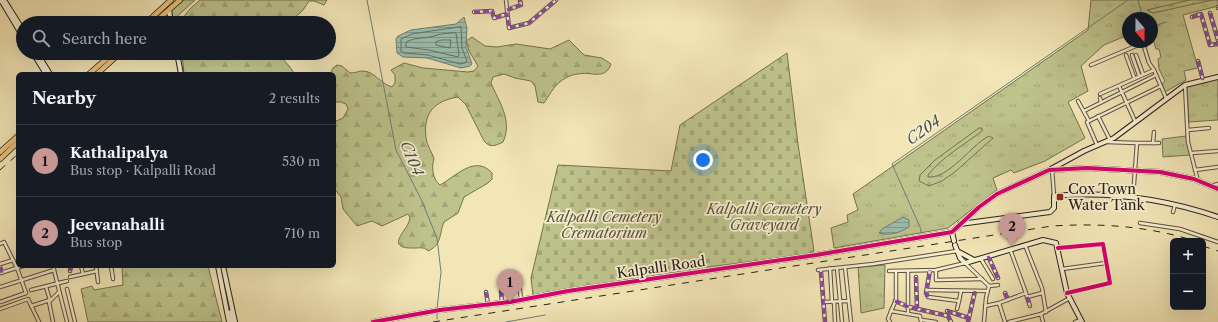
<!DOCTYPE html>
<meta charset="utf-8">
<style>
:root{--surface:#171b24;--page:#20242c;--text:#f1f3f6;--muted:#9ea1a6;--line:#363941;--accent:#c59692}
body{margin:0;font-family:"Libre Caslon Text",serif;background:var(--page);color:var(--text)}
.controls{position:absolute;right:12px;bottom:12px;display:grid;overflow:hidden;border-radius:6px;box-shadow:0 4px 16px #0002}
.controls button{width:36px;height:36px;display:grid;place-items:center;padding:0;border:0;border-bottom:1px solid var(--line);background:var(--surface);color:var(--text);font:20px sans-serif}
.compass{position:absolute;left:1122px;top:12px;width:36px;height:36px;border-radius:50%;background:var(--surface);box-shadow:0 4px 16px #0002;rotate:160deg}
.you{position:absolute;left:703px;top:160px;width:14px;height:14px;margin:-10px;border:3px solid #fff;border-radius:50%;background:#1a73e8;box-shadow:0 0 0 6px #1a73e833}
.badge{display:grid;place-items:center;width:26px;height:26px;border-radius:50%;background:var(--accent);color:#111;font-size:13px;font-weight:700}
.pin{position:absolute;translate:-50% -33px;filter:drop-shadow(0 1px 2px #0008)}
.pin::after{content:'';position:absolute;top:21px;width:14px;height:12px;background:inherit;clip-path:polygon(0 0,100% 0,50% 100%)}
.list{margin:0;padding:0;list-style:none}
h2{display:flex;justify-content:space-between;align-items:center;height:52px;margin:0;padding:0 16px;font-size:17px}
h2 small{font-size:13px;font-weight:400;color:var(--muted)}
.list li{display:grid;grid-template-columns:26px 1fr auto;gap:12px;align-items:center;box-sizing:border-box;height:72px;padding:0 16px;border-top:1px solid var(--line)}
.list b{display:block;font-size:15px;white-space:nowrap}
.list p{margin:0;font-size:13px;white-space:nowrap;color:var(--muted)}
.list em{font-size:13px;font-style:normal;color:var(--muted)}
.icon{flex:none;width:22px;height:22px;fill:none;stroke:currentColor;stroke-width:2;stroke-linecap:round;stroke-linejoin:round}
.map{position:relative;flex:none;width:1218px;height:322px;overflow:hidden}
.search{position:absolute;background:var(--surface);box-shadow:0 4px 16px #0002;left:16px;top:16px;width:320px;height:44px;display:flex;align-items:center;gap:10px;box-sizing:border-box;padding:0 14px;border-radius:22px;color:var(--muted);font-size:15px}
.panel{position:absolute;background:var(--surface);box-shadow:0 4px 16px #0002;left:16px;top:72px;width:320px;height:196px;border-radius:6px}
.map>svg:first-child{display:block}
</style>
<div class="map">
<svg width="1218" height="322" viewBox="0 0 1218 322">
<defs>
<pattern id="grass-tufts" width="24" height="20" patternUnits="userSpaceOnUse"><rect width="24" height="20" fill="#bec38c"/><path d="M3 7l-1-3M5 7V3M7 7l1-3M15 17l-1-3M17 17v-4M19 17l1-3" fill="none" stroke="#a3a778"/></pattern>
<pattern id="forest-firs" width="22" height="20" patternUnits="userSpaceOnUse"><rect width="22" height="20" fill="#bec38c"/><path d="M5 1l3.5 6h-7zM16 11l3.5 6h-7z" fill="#a3a778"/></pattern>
<pattern id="cemetery-stones" width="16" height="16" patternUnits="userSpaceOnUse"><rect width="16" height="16" fill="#bec38c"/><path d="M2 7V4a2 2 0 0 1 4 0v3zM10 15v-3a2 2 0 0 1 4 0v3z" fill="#a3a778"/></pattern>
<pattern id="water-rules" width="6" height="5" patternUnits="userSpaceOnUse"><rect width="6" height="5" fill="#9bbfb1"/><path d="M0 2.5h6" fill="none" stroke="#7e9b8f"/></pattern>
</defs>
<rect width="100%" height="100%" fill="#f2e5b6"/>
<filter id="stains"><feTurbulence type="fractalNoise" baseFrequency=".005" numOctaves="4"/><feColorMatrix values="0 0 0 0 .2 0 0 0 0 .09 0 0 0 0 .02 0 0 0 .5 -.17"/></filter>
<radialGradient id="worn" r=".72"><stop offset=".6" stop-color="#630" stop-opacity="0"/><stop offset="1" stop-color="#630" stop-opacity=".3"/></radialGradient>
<!-- grass -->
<g fill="url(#grass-tufts)" stroke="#737251">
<polygon points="1091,0 1218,0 1218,6 1183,15 1198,68 1184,71 1186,80 1165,92 1162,84 1165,81 1159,69 1158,59 1161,57 1159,49 1156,49 1152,36 1152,18 1128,18 1128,35 1104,45 1081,66 1088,91 1068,102 1085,138 1045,161 1014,173 1011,170 993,178 997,190 948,228 834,248 831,228 848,222 847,215 858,210 853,194 1088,30"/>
<polygon points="1218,78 1218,120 1189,122 1187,86"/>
<polygon points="1186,136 1190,155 1163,157 1162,139"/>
<polygon points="885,265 884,308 861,313 858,267"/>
</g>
<!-- forest -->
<g fill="url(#forest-firs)" stroke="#737251">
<polygon points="200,0 327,0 324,5 314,1 309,1 303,10 289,23 179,23 190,9"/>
<polygon points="1190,0 1212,0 1153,13 1147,10"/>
<path d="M472,37L485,46L497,47L516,44L550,49L569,40L584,55L602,58L611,64C605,81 591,71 578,74C573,74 565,78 561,81C553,87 549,96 544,103L538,102L535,86L531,81L515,78L504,74L493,77L491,83C499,102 513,121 503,142C495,146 490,148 484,141L466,105L458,97C434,101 423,113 426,138C427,146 432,152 434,159C431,167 433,180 440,185C455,177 475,154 492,173V179L488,183L464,197L458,213L444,222C439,234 442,245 428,251C427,250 425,248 423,248C418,247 392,252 400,237C403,230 409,226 410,217L408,214L382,226L372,221L357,226L343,209L341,197L334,188V122L343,118L348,109L346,104L341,102H334V74H330L333,68L337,65L342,66L350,73C355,73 359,71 363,71C374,71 381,84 392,87L395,83V75L391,70L404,63L423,68L468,72L474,71L478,66L469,51L466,41Z"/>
<path d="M182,53H279C283,61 291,66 294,74H184Z"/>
<path d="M979,128H982V131C964,145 942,157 928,175V177C949,179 971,145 989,136L993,138L956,171L942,181L929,186L919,181L920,175L935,160Z"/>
<polygon points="122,266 208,266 222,322 88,322 81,289 92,286 94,290 123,285"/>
</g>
<!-- cemetery -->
<polygon fill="url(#cemetery-stones)" stroke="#737251" points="787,53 798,144 814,251 804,255 707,267 533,295 531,278 558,165 671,171 680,125"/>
<!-- garden -->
<polygon fill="#bec38c" stroke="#737251" points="184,0 195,0 173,20 171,11"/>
<!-- water -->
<g fill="url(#water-rules)" stroke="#6d7f73">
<polygon points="464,17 467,28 466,47 472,64 470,66 461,68 427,58 403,57 397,53 396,39 398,36 411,30 456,24"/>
<path d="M903,217L909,220V227C899,233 890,236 879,233L882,229Z"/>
</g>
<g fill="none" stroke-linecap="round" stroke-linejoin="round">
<!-- shore -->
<g stroke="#627064" stroke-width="1">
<polygon points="461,27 462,48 467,61 465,63 460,64 428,55 404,53 401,51 401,39 412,34"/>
<polygon points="456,33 459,55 458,57 429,50 406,47 406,42 414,39 430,37 441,34"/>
<polygon points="442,40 451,40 450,48 436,45 436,42"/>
</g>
<!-- stream -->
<g stroke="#6d7f73" stroke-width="1">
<polyline points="367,0 396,150 421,199 437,238 441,272 437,309"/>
<polyline points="1138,0 1143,18"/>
<polyline points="1152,27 1166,22"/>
<polyline points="922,236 920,227 892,164 1128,0"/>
<polyline points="437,312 437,319"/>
<polyline points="506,322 545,315"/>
</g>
<defs>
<g id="street">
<polyline points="506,0 509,28 529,23 556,0"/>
<polyline points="1218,7 1218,8"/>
<polyline points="507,10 521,5 520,0"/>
<polyline points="474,12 492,11 494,18 507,14"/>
<polyline points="1210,13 1218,40"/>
<polyline points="1192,17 1201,14 1210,45 1218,44"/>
<polyline points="1143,43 1149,63 1154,70"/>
<polyline points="1126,55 1134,77"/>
<polyline points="1132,55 1139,75"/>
<polyline points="1136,55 1143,74"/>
<polyline points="1198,61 1203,80"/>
<polyline points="1091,65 1143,43"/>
<polyline points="1185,85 1188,142 1198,181"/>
<polyline points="1119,86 1135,121"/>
<polyline points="1100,94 1154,70 1166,98"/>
<polyline points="1100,98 1101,102"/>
<polyline points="1078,101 1089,121"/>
<polyline points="1084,111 1156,75"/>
<polyline points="1098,116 1110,140"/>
<polyline points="1188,130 1209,128"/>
<polyline points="1107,142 1137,143"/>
<polyline points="1153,143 1154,132"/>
<polyline points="1097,145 1087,122 1161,86"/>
<polyline points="1192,153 1218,151"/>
<polyline points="1052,169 1054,196"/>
<polyline points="1195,170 1218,167"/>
<polyline points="1211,186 1218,184"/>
<polyline points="1133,197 1137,143 1159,143"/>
<polyline points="1173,212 1175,205"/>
<polyline points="1140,223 1180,229 1218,242"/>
<polyline points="0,244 4,242 17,268 26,293 0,302"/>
<polyline points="1025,245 1042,288 1046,312"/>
<polyline points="1058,248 1103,244 1110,283 1067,293"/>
<polyline points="1010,249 1026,293"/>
<polyline points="988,256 998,278"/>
<polyline points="981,259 993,279"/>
<polyline points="0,264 13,260"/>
<polyline points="53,266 67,322"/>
<polyline points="81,266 83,274"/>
<polyline points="96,266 98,282"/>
<polyline points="111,266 113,279"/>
<polyline points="0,267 2,273"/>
<polyline points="845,267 851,322"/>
<polyline points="830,268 832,302"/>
<polyline points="837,268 842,322"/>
<polyline points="1062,269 1106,263"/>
<polyline points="818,270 873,264 957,251"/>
<polyline points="930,270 926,293 928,297 959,301 961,291"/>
<polyline points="936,270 936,280 982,279"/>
<polyline points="70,271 71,266"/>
<polyline points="889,271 936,270 965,263 989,286 986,298 984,322"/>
<polyline points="821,272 825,322"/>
<polyline points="0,273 23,266"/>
<polyline points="70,277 97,271"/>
<polyline points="916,277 917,309"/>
<polyline points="989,286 998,285"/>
<polyline points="0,287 54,270"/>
<polyline points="67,289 75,322"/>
<polyline points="31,290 67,281"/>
<polyline points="520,290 521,300"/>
<polyline points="927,290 987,291"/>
<polyline points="501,291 502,303"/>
<polyline points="486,292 488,304"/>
<polyline points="1005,293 1008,300"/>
<polyline points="1027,297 1030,306"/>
<polyline points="895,301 909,307 948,316 951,322"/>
<polyline points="824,302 849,301"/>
<polyline points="834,302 835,322"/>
<polyline points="999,303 1005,322"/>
<polyline points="31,306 50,300 46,287"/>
<polyline points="985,306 999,303 1026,293 1027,297 1042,293"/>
<polyline points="0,309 28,299 39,322"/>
<polyline points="957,309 959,301"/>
<polyline points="891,311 896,300 896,271"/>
<polyline points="947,311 969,318"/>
<polyline points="908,314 908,271"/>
<polyline points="1041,314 1043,322"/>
<polyline points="922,320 936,322"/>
<polyline points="53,322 49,302 59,292"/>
<polyline points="890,322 888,319 891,311 920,316 921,322"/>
<polyline points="968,322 975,291"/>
<polyline points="1009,322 1041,314 1070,298"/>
<polyline points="1075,322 1081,320"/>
</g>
<g id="secondary">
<polyline points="1,0 23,37"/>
<polyline points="4,0 23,30"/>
<polyline points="169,10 171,23"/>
<polyline points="33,53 46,74"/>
<polyline points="37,53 50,74"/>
<polyline points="177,53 181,74"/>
<polyline points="1051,169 1084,151 1114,138 1185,85 1218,77"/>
<path d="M960,224L1050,212L1054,208V196C1110,191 1165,199 1218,217"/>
<polyline points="952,232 979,207 997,194 1049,170 1087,168 1160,172 1194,179 1218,189"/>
<polyline points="952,232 954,241"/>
<polyline points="955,245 960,258 965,263 1043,240 1056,243 1067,293 1082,322"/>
<polyline points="957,251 974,260"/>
<polyline points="218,266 229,322"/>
<polyline points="223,266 235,322"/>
<polyline points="231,312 232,322"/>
<polyline points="373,322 440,310 510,302 568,291 816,255 952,232"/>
</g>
<g id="primary">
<polyline points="146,23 171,0"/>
<polyline points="154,23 180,0"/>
<polyline points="89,74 113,53"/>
<polyline points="97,74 120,53"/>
<polyline points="0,152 18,136"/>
<polyline points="0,159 18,142"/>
</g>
</defs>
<!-- street casing -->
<use href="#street" stroke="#5a513e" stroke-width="4.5"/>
<!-- secondary casing -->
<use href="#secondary" stroke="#282016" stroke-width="6"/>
<!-- primary casing -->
<use href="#primary" stroke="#282016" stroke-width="6"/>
<!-- street -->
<use href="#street" stroke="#f7eed0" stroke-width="2.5"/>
<!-- secondary -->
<use href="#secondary" stroke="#f7eed0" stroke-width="4"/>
<!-- primary -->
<use href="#primary" stroke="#e9c27b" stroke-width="4.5"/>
<!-- rail -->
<g stroke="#282016" stroke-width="1" stroke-dasharray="7 7" stroke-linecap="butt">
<polyline points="0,170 18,154"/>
<polyline points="1203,246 1218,251"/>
<path d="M433,322L1052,226C1101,223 1148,226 1195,241"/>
</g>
<!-- quiet -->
<g stroke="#8e44ad" stroke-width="3" stroke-dasharray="6 3" stroke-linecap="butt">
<polyline points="1218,7 1218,8"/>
<polyline points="507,10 521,5 520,0"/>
<polyline points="474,12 492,11 494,18 507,14 509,28 529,23 556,0"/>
<polyline points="1210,13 1218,40"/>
<polyline points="1192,17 1201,14 1210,45 1218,44"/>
<polyline points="1198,61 1203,80"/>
<polyline points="988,256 998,278"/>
<polyline points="0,267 2,273"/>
<polyline points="70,271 71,266"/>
<polyline points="821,272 825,322"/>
<polyline points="916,277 917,309"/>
<polyline points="501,291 502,303"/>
<polyline points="486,292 488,305"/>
<polyline points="1005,293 1008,300"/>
<polyline points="928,297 926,293 930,270"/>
<polyline points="1027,297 1030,306"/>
<polyline points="895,301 909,307 948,316 951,322"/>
<polyline points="947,311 969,318"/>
<polyline points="968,322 975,291"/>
</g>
<defs>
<g id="cycleway">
<polyline points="1058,248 1103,244 1110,283 1067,293"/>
<polyline points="373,322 440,310 510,302 568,291 816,255 952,232 979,207 997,194 1049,170 1087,168 1160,172 1194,179 1218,189"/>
</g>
</defs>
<!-- cycleway casing -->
<use href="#cycleway" stroke="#f7eed0" stroke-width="6"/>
<!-- cycleway -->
<use href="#cycleway" stroke="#d6006c" stroke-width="4"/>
</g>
<!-- markers -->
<rect fill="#8f2418" stroke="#f7eed0" stroke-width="1.5" x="1056" y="193" width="8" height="8" rx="2"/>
<g text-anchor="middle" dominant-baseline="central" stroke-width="3.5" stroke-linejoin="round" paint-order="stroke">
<!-- poi labels -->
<g font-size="14" fill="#282016" stroke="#f7eed0" text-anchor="start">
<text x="1068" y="189">Cox Town<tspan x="1068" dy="16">Water Tank</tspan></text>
</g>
<!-- park labels -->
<g font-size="14" font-style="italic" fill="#555139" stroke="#f7eed0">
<text x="764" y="209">Kalpalli Cemetery<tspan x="764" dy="16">Graveyard</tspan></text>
<text x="604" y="217">Kalpalli Cemetery<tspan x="604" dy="16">Crematorium</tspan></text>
</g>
<!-- street labels -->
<g font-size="14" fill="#282016" stroke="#f7eed0">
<text transform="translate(661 267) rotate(-8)">Kalpalli Road</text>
</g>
<!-- water labels -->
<g font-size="15" font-style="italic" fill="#4a5044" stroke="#f7eed0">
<text transform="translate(923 130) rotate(-35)">C204</text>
<text transform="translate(412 158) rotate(68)">C104</text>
</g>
</g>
<rect width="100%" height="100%" filter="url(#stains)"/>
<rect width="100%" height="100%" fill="url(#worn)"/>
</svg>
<div class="controls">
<button>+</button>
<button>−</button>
</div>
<svg class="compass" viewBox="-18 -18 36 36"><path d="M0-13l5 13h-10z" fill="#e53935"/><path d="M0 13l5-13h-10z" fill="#9ea1a6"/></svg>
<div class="you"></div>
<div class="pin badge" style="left:510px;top:302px">1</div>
<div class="pin badge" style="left:1012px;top:246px">2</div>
<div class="search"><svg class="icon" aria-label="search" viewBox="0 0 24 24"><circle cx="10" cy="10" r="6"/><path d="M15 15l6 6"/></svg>Search here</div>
<section class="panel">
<h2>Nearby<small>2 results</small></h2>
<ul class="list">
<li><span class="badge">1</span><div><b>Kathalipalya</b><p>Bus stop · Kalpalli Road</p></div><em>530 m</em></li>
<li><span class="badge">2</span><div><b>Jeevanahalli</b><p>Bus stop</p></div><em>710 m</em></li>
</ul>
</section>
</div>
